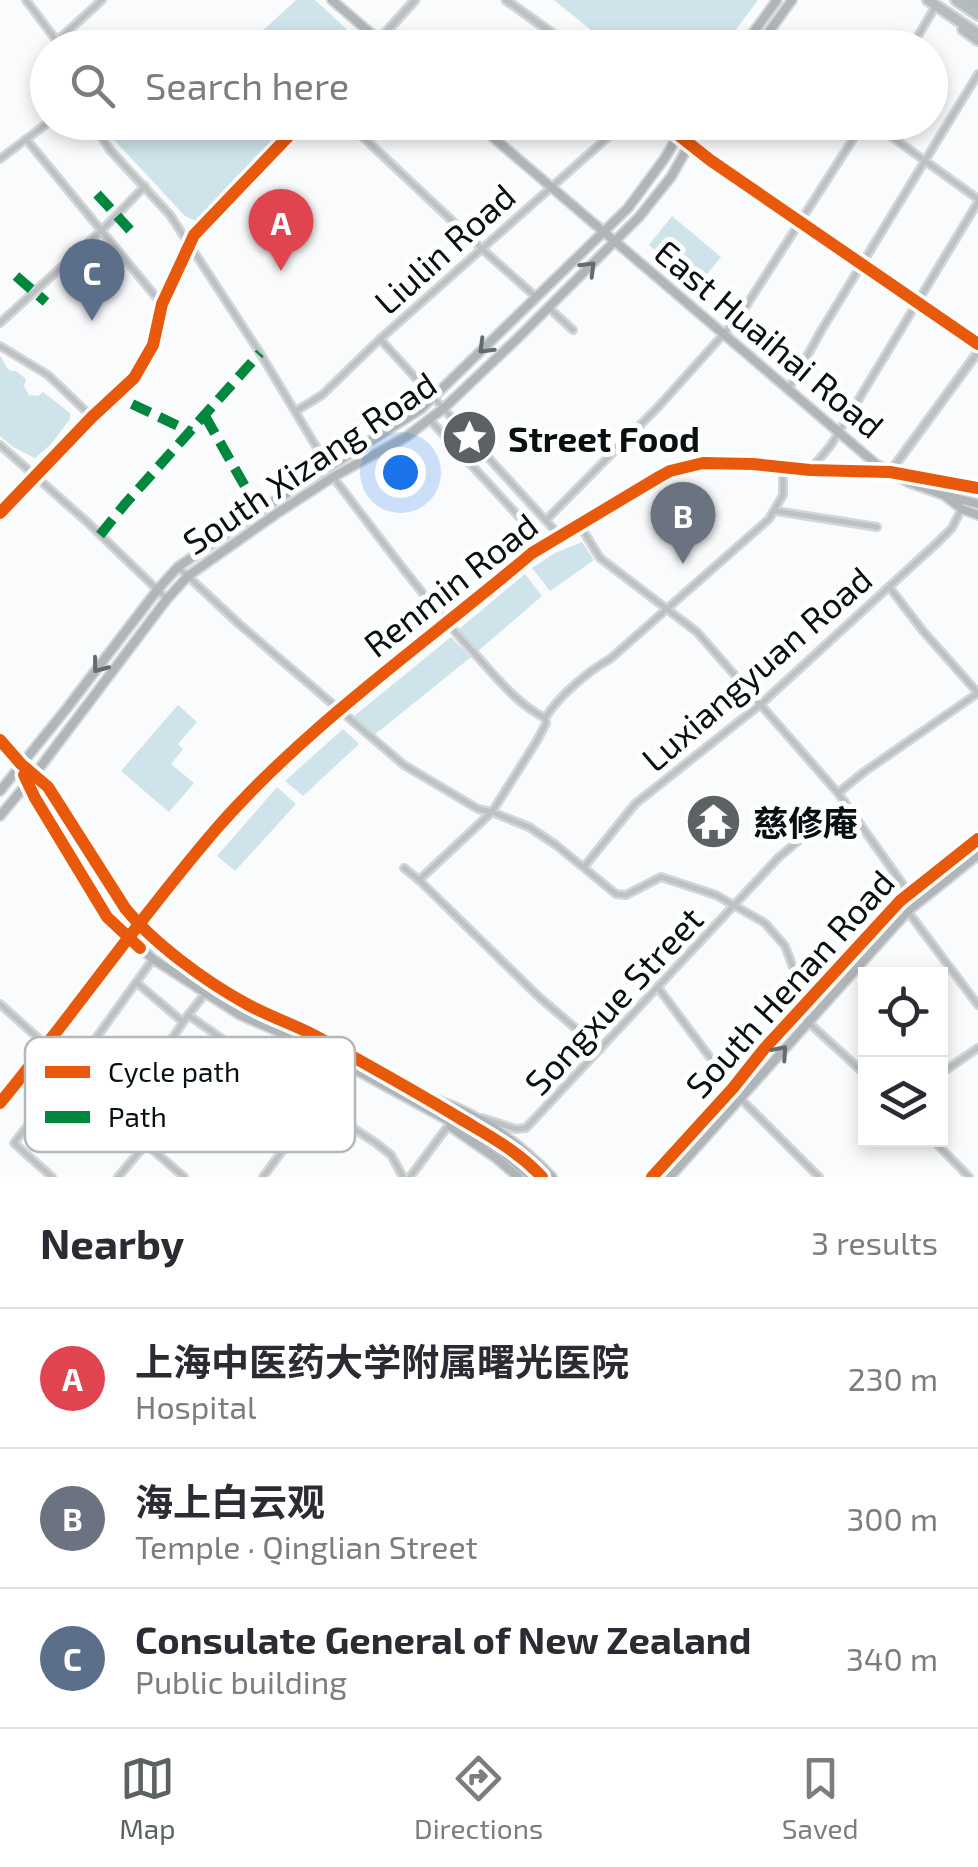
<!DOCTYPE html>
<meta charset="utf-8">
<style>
:root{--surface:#fff;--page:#f2f2f3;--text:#2b2b33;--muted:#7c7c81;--line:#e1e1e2;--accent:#5c6264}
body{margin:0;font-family:"Exo 2","Noto Sans SC",sans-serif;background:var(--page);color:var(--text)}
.controls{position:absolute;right:30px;bottom:30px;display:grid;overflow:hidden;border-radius:0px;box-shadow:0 5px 15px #0003}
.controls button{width:90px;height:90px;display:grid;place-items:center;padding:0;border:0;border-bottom:2px solid var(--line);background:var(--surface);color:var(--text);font:50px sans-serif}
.you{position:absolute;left:400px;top:472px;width:35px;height:35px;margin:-25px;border:8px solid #fff;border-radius:50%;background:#1a73e8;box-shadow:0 0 0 15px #1a73e833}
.badge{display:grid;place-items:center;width:65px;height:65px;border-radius:50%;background:var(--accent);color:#fff;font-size:32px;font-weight:700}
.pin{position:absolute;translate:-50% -82px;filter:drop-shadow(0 2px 5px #0008)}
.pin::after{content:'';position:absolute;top:52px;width:35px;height:30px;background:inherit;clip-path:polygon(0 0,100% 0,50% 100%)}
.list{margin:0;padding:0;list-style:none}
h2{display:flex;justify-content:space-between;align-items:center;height:130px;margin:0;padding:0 40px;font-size:42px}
h2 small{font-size:32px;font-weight:400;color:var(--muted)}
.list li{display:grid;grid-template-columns:65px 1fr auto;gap:30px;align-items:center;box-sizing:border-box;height:140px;padding:0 40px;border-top:2px solid var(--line)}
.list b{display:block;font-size:38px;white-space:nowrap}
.list p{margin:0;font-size:32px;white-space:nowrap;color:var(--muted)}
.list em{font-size:32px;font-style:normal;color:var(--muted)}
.icon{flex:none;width:55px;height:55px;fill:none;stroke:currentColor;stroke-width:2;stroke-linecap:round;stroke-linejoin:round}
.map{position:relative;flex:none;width:978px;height:1177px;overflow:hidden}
.search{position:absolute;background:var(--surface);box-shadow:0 5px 15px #0003;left:30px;right:30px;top:30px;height:110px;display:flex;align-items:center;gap:25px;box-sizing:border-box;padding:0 35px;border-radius:55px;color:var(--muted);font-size:38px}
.sheet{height:550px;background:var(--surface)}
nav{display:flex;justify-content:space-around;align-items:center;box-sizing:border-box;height:140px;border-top:2px solid var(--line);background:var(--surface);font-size:28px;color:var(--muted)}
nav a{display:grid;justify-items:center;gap:5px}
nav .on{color:var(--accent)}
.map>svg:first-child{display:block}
</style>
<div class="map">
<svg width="978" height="1177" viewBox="0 0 978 1177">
<rect width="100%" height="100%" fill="#f9fbfd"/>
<!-- green -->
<g fill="#cfe3ea">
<polygon points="296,0 315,0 366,47 245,47"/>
<polygon points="554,0 758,0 723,47 612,47"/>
<polygon points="118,122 294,122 294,123 197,222 185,216 106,131"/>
<polygon points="672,216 721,257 698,285 649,245"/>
<path d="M0,356C6,363 5,372 16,371L26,379L24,386L29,395L38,396L43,392L70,413V419L51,444L35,458L13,447L0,436Z"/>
<polygon points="582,542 594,560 550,591 532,568 555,553"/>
<polygon points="525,574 542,596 477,652 458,630"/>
<polygon points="451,637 471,657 373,736 353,717"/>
<polygon points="178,705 197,722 178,744 183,749 171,764 194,783 169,812 121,771"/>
<polygon points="343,729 359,744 303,796 285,781"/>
<polygon points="277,787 296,804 235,871 217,856"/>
</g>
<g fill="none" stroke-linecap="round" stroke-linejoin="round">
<defs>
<g id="minor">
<polyline points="26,0 62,48"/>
<polyline points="57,41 102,0"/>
<polyline points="911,48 935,7"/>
<polyline points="92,122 110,150 170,215 260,353 329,468"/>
<polyline points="347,122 482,249 536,297"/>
<polyline points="871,122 978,199"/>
<polyline points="26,139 161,303"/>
<polyline points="0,159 49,122"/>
<polyline points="549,308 573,330"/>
<polyline points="0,323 102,230 145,186"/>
<polyline points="380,339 559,535"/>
<polyline points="0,346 48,375 92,417"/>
<polyline points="788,390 821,331 978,74"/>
<polyline points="296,411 322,395 380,339 625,122"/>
<polyline points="430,420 523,521"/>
<polyline points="0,445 86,521 167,599"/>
<polyline points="810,470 831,445 978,202"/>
<path d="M333,477C380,538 424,599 476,655C497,678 517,704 545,718"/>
<polyline points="776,511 877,527"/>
<polyline points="0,513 92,417 134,378 153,345 162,304 194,235 302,122"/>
<polyline points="546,520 659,406 739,317 864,122"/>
<polyline points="579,524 600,558 697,632 838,793 909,893"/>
<polyline points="178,567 239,624 404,765 478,809 492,812 529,827 556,845 616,894 626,895 661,877 716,895 765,923 785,946 797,978 801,1010 808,1022 866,1075"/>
<polyline points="890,588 923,631 978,693"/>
<polyline points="838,793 864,772 978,693"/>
<polyline points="584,867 635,804 761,704 938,542 952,528 961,510"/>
<polyline points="404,868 419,880 539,997 600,1049"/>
<path d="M419,880L492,812L538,739L546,723L545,718C560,695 587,672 610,659L769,519L783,495V467"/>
<polyline points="900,901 978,1005"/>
<polyline points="137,983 183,1022"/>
<polyline points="659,989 741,1099 819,1177"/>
<polyline points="0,1004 47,1046 74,1066 125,1109 146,1144 184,1177"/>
<polyline points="188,1015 301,1094 376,1143 391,1155 403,1177"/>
<polyline points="940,1074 978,1048"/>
<polyline points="125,1109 188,1015 205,994"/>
<polyline points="482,1118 516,1129 526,1128 779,857 845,802"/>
<polyline points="933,1140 969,1177"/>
<polyline points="52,1177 14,1143 86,1052 153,959"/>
<polyline points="118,1177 146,1144"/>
<polyline points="263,1177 317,1104 348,1067"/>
<polyline points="410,1177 448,1126"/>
</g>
<g id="tertiary">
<polyline points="506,0 573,48"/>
<polyline points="379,40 415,0"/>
<polyline points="662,122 710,160 978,344"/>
<path d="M0,1103L47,1046L156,901L217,829L282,763L355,697L532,553L659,477C707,452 762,467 812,470C838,472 864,472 890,472L978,352"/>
</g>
<g id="secondary">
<polyline points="332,0 388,48"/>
<polyline points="742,48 777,0"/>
<polyline points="757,48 792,0"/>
<polyline points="475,122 876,464 908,482 944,495 962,509 978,515"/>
<polyline points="895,473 978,488"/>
<polyline points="948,496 978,504"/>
<path d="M0,740L21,764L48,787L125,908C153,943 205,981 245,1003C269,1017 297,1025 321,1039C368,1065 415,1091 461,1119C491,1137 518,1151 542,1177"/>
<polyline points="21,765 27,784 107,917 153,959 240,1015 314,1047 482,1139 500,1150 531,1177"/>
<polyline points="0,791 67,708 158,589 178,567 268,505 421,409 628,208 665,158 686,122"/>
<polyline points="0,816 35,774 167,599 188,576 276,514 333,477 406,437 444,408 520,336 639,217 671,177 702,122"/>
<path d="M436,1100C480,1114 521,1144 552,1177"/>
<polyline points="451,1127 496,1158 518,1177"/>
<polyline points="652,1177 733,1088 764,1049 900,901 978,839"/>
<polyline points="670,1177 908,911 978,855"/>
</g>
<g id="primary">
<polyline points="970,0 978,5"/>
<polyline points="963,29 978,40"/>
</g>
<g id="trunk">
<polyline points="928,0 978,34"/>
<polyline points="956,0 978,15"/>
</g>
</defs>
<!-- minor casing -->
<use href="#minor" stroke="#d3d5d7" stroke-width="10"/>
<!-- tertiary casing -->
<use href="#tertiary" stroke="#d3d5d7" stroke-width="11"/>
<!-- secondary casing -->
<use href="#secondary" stroke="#d3d5d7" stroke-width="12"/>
<!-- primary casing -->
<use href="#primary" stroke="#d3d5d7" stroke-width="14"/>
<!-- trunk casing -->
<use href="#trunk" stroke="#d3d5d7" stroke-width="14"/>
<!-- minor -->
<use href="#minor" stroke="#bcc1c3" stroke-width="5"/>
<!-- tertiary -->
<use href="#tertiary" stroke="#bcc1c3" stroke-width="6"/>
<!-- secondary -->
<use href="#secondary" stroke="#afb5b8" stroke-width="8"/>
<!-- primary -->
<use href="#primary" stroke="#b2babc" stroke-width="9"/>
<!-- trunk -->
<use href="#trunk" stroke="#b5bcbe" stroke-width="9"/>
<!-- quiet -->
<g stroke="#00873e" stroke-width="10" stroke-dasharray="20 10" stroke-linecap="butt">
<polyline points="97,194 130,230"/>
<polyline points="16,276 46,302"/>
<polyline points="132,404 191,432"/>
<polyline points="205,416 259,511"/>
<polyline points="100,535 125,504 260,353"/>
</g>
<defs>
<g id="cycleway">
<polyline points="662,122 710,160 978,344"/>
<polyline points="0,513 92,417 134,378 153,345 162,304 194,235 302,122"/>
<path d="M0,740L21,764L48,787L125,908C153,943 205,981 245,1003C269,1017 297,1025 321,1039C368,1065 415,1091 461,1119C491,1137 518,1151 542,1177"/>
<polyline points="24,775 35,798 107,917 140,948"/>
<path d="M0,1103C74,1013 141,916 217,828C309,723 426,643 532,553L659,477L670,471L703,463L753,464L810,470L890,472L978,488"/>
<polyline points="652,1177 733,1088 764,1049 900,901 978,839"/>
</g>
</defs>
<!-- cycleway casing -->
<use href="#cycleway" stroke="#fff" stroke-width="19"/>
<!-- cycleway -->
<use href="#cycleway" stroke="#e8590c" stroke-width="12"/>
</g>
<!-- one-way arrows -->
<defs><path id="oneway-chevron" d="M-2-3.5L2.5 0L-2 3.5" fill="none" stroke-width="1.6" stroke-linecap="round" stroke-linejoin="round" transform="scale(2.5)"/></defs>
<g stroke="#646b6d">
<use href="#oneway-chevron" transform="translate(589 268) rotate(-45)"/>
<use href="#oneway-chevron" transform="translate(485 347) rotate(135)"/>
<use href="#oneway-chevron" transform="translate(99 666) rotate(127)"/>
<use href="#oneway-chevron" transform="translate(781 1052) rotate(-49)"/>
</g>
<!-- icons -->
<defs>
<symbol id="sight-disc" viewBox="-11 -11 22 22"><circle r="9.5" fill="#5c6264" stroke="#fff"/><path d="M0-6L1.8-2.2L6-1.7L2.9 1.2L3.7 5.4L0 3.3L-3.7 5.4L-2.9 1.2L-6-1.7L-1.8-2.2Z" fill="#fff"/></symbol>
<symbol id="temple-disc" viewBox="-11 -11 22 22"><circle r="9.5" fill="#5c6264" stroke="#fff"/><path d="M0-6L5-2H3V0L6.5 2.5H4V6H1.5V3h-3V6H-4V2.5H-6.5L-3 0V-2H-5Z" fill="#fff"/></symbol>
</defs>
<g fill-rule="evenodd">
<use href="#sight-disc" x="438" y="406" width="63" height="63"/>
<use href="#temple-disc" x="682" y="790" width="63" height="63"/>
</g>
<g text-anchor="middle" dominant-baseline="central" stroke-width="10" stroke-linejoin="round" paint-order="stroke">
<!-- street labels -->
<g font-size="35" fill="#081012" stroke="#fff">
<text transform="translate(444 248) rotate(-42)">Liulin Road</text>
<text transform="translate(770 338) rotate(40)">East Huaihai Road</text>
<text transform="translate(309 462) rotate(-34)">South Xizang Road</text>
<text transform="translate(450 584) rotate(-38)">Renmin Road</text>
<text transform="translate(756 668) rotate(-41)">Luxiangyuan Road</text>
<text transform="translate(789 983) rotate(-48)">South Henan Road</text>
<text transform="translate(613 1000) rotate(-47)">Songxue Street</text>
</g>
<!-- poi labels -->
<g font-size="35" font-weight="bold" fill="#081012" stroke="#fff" text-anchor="start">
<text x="508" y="438">Street Food</text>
<text x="753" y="822">慈修庵</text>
</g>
</g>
<!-- legend -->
<rect x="25" y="1037" width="330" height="115" rx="15" fill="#fff" stroke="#b5b7b8" stroke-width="2.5"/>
<rect x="45" y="1066" width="45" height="12" fill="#e8590c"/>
<rect x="45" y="1111" width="45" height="12" fill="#00873e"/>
<g font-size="28" fill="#081012">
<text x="108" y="1082">Cycle path</text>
<text x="108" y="1127">Path</text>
</g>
</svg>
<div class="controls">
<button><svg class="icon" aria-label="locate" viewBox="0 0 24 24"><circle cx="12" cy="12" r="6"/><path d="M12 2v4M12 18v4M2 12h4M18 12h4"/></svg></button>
<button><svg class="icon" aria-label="layers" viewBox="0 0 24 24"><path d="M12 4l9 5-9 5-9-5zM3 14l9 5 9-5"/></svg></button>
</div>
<div class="you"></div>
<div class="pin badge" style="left:281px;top:271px;background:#e0444e">A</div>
<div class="pin badge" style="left:683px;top:564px;background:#6b7280">B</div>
<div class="pin badge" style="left:92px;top:321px;background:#5c6f8a">C</div>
<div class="search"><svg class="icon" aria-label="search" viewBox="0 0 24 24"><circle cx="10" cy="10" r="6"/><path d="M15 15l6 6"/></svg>Search here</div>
</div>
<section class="sheet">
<h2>Nearby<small>3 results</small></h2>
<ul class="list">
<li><span class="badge" style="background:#e0444e">A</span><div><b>上海中医药大学附属曙光医院</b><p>Hospital</p></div><em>230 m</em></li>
<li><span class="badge" style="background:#6b7280">B</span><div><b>海上白云观</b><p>Temple · Qinglian Street</p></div><em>300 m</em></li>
<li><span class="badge" style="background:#5c6f8a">C</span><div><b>Consulate General of New Zealand</b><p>Public building</p></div><em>340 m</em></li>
</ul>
</section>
<nav>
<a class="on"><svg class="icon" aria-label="map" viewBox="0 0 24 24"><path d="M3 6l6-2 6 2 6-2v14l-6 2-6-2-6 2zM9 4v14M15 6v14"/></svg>Map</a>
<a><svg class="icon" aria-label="directions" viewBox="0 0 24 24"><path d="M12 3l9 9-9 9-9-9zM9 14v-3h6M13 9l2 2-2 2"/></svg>Directions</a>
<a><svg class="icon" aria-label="saved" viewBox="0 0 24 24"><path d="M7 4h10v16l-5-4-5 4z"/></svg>Saved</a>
</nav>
